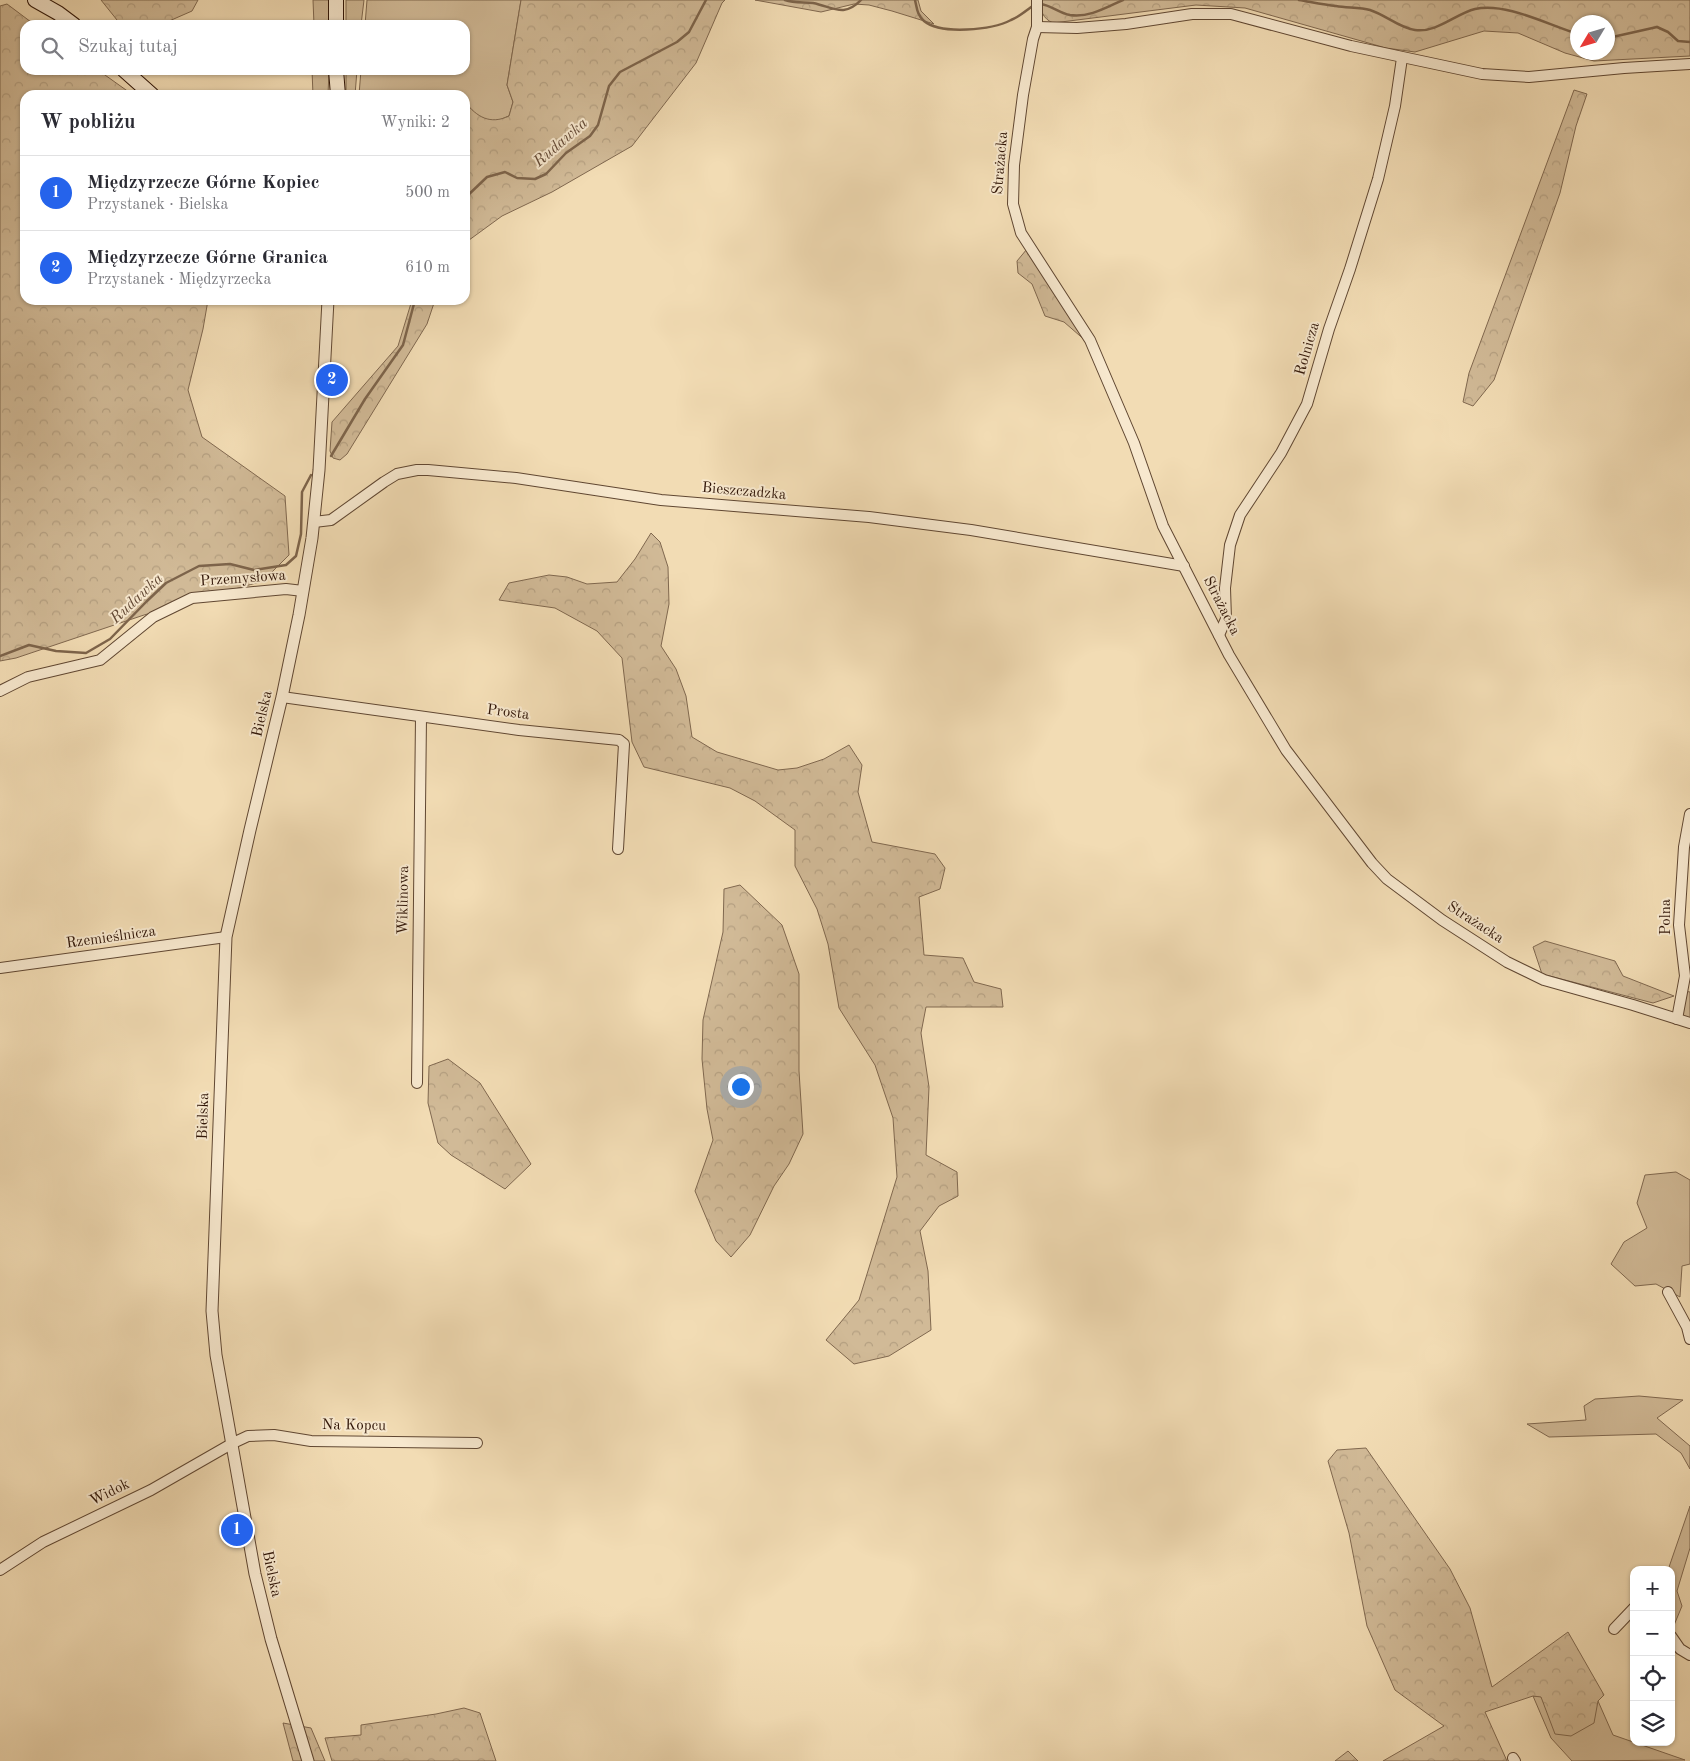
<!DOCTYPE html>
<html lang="pl">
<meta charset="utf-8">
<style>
:root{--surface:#fff;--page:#f7f7f7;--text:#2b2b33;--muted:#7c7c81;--line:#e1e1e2;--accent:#2563eb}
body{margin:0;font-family:"Old Standard TT",serif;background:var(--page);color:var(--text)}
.controls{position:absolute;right:15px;bottom:15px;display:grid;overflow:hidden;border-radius:10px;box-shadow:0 1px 4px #0004}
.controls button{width:45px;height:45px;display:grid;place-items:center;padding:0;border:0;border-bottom:1px solid var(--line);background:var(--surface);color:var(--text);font:25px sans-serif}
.compass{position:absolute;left:1570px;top:15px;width:45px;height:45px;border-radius:50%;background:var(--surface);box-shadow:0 1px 4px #0004;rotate:232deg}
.you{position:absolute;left:740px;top:1086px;width:18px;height:18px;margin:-12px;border:4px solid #fff;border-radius:50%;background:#1a73e8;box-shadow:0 0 0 8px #1a73e833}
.badge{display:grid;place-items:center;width:32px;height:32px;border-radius:50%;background:var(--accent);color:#fff;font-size:16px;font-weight:700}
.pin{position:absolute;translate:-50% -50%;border:2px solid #fff;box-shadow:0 1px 5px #0006}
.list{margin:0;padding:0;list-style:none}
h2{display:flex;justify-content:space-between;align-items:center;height:65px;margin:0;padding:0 20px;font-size:21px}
h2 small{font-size:16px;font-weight:400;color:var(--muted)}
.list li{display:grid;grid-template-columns:32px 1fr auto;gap:15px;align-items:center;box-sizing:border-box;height:75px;padding:0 20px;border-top:1px solid var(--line)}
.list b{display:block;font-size:19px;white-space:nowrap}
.list p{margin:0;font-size:16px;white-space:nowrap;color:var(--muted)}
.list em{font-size:16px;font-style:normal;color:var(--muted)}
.icon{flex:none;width:28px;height:28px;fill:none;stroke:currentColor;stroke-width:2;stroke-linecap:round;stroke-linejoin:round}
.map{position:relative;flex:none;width:1690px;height:1761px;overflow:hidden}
.search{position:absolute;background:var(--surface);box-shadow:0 1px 4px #0004;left:20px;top:20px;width:450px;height:55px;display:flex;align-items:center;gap:12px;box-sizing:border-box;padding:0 18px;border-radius:15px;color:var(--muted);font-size:19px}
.panel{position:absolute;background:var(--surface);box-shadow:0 1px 4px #0004;left:20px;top:90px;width:450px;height:215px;border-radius:15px}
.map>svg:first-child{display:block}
</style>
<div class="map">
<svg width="1690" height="1761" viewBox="0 0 1690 1761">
<defs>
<pattern id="forest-crowns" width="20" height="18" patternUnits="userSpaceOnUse" patternTransform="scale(1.25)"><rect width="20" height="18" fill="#d1ba97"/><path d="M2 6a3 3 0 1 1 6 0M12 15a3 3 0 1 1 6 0" fill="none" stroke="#b49f81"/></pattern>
</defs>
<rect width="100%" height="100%" fill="#f2dcb4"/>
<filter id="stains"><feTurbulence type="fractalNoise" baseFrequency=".004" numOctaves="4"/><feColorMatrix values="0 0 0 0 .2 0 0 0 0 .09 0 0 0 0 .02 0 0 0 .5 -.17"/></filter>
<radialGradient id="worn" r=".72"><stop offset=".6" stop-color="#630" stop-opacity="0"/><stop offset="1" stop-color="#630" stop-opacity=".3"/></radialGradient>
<!-- green -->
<g fill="#d1ba97" stroke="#80684f">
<polygon points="313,0 329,0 329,25 314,25"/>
<polygon points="346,0 364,0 361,25 346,25"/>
<path d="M367,0H521L507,85L513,102L509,116C505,117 501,120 497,121C483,122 465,109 465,95H359L361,70H465V25H365Z"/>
<polygon points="312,70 329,70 328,95 313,95"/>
<polygon points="346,70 357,70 355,95 346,95"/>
<polygon points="1676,1172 1690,1180 1690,1264 1682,1266 1680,1297 1656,1284 1635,1286 1611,1264 1624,1242 1647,1228 1637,1203 1645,1175"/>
<polygon points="1639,1396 1683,1400 1657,1418 1690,1446 1690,1469 1681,1453 1656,1434 1549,1437 1527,1424 1586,1420 1584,1406 1595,1399"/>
<polygon points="1690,1506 1690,1548 1677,1591 1682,1606 1672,1630 1671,1570 1668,1570"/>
<polygon points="1533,1696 1598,1701 1613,1735 1685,1760 1572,1761 1551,1738"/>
</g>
<!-- forest -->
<g fill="url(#forest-crowns)" stroke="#80684f" fill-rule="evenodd">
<polygon points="101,0 198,0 192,11 160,25 121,25"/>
<path d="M521,0H725L722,3L696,63L632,146L552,192L502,216L465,243V102C477,117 490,125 509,116L513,102L507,85Z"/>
<polygon points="755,0 918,0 921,11 934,24 892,11 869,5 854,4 821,12"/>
<path d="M1040,0H1690V56L1594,61L1565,53L1518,33L1484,31L1415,52L1386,48L1245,8L1196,5L1053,23C1042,18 1041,11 1040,0ZM1578,22H1608V52H1578Z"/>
<polygon points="7,4 35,25 25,25 25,70 98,70 133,95 25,95 25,300 208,300 203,329 188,390 202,437 285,496 289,555 263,581 144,615 16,658 0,661 0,6"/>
<polygon points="1574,90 1587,94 1576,126 1560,193 1494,380 1473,406 1463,402 1469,373"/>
<polygon points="1027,249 1087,342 1064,322 1045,316 1032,284 1018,273 1017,261"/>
<polygon points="412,300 435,300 427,324 347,454 340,460 333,458 330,451 332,422 398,346"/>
<polygon points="651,533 660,542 668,567 669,604 661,646 676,669 686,696 692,737 717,752 778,770 797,768 824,759 849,745 862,765 858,792 872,842 935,854 945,868 940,889 919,897 924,955 963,958 974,982 1001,989 1003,1007 926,1007 921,1033 929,1087 926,1155 957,1172 958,1196 939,1206 920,1231 928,1271 931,1330 889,1356 854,1364 826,1340 859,1300 897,1177 893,1118 875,1065 839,1008 828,944 817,909 795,866 795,830 755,801 730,788 644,767 632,742 622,658 597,631 555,608 499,600 509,583 549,575 567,577 587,584 617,582 635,559"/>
<polygon points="740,885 782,925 799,974 799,1071 803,1134 789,1164 774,1186 750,1235 731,1257 716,1241 695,1191 713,1140 707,1109 702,1059 703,1020 723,932 724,889"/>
<polygon points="1545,941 1615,961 1623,976 1674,996 1653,1003 1542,974 1533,947"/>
<polygon points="1685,991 1690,992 1690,1019 1684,1017 1680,1008"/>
<polygon points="448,1059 480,1083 531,1164 505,1189 451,1155 438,1143 428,1103 429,1066"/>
<polygon points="1366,1448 1450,1569 1470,1608 1492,1687 1568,1632 1604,1695 1598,1701 1594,1723 1571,1736 1555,1734 1541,1697 1533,1696 1485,1712 1507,1761 1383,1761 1444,1726 1395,1690 1367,1626 1349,1533 1328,1461 1337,1450"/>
<polygon points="464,1708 480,1713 496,1761 332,1761 325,1738 361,1735 361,1725 436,1714"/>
<polygon points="283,1723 311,1728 325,1761 293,1761"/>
<polygon points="1348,1751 1358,1761 1335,1761"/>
</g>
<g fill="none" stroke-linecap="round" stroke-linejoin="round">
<!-- stream -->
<g stroke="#7d644b" stroke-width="2.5">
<path d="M785,0C794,3 803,2 813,3C833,7 844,18 861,0"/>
<path d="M915,0C917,8 917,15 924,21C941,35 992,30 1011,20C1019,17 1027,10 1034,5"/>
<path d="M1299,0C1311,2 1324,5 1336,6C1347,8 1360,7 1370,10C1386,15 1399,28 1415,30C1437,33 1455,14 1475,9C1506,2 1548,25 1578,34"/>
<path d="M1040,4C1051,5 1059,13 1070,15C1089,18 1107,7 1123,0"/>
<polyline points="1608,38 1657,27 1668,32 1678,41 1690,42"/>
<polyline points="465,198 487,177 505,172 517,178 535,179 546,174 566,153 590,136 598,125 609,86 620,72 677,42 689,32 706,0"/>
<polyline points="331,456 365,399 403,345 415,300"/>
<polyline points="0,656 29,645 56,651 86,653 110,639 147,601 166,583 199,566 230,564 254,570 286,565 296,556 301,534 302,492 311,475"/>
</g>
<defs>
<g id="minor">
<polyline points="1037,0 1037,27 1033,39 1023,95 1014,165 1013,204 1021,233 1090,340 1134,443 1163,526 1229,655 1286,750 1372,863 1387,879 1442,920 1507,962 1544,980 1633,1005 1690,1023"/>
<polyline points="1037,27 1077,28 1126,24 1192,14 1231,14 1351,46 1482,74 1529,77 1624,68 1690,64"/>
<polyline points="314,522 331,520 384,482 397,474 417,470 428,470 516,478 661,500 869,517 971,530 1184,566"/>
<polyline points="1219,635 1226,619 1225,588 1230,545 1240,515 1281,453 1307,404 1329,329 1350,269 1378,179 1395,106 1402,58"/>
<polyline points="0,691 28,677 100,660 153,617 192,598 286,589 303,591"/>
<polyline points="282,697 519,730 619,740 624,744 618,849"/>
<polyline points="0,968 226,937"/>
<polyline points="1677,1019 1685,976 1679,925 1684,847 1690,814"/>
<polyline points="417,1083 421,717"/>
<polyline points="1668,1292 1687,1327 1690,1339"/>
<polyline points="0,1570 43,1542 151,1490 233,1443 248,1436 274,1435 311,1441 477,1443"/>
<polyline points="1614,1629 1634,1608"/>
<polyline points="1671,1636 1680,1649 1690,1655"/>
<polyline points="1513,1758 1515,1761"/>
</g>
<polyline id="tertiary" points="308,1761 271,1639 255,1574 216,1355 212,1311 226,937 250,830 282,697 299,615 312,538 319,470 328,300"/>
<g id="secondary">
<polyline points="35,0 58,13 74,25"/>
<polyline points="336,0 336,25"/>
<polyline points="124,70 152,95"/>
<polyline points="336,70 338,95"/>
</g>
</defs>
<!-- minor casing -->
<use href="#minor" stroke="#604732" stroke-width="12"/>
<!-- tertiary casing -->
<use href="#tertiary" stroke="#604732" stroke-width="13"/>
<!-- secondary casing -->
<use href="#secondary" stroke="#301507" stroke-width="16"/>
<!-- minor -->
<use href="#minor" stroke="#f7e8ce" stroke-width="10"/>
<!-- tertiary -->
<use href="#tertiary" stroke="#f7e8ce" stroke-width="11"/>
<!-- secondary -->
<use href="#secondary" stroke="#f7e8ce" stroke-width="14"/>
</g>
<g text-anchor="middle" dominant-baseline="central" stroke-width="4" stroke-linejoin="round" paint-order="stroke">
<!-- street labels -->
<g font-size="15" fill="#301507" stroke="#f7e8ce">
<text transform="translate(1001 163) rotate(-85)">Strażacka</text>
<text transform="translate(1308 349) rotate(-74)">Rolnicza</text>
<text transform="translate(744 492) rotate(5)">Bieszczadzka</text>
<text transform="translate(243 579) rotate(-4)">Przemysłowa</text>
<text transform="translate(1221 606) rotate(63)">Strażacka</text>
<text transform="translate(508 713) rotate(7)">Prosta</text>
<text transform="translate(263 714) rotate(-77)">Bielska</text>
<text transform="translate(404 900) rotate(-89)">Wiklinowa</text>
<text transform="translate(1666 917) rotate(-90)">Polna</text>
<text transform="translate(1475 923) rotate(33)">Strażacka</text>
<text transform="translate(111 938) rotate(-8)">Rzemieślnicza</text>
<text transform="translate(204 1116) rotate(-88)">Bielska</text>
<text transform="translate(354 1426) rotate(1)">Na Kopcu</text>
<text transform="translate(110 1493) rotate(-26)">Widok</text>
<text transform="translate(271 1574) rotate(78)">Bielska</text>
</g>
<!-- water labels -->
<g font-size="16" font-style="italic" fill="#634935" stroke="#f7e8ce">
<text transform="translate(561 143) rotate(-41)">Rudawka</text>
<text transform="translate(137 599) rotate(-43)">Rudawka</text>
</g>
</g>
<rect width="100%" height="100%" filter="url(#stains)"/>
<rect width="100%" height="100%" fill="url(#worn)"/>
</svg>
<div class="controls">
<button>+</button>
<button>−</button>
<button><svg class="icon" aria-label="locate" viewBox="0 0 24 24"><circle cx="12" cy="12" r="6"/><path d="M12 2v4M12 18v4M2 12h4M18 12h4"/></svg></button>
<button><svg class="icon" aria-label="layers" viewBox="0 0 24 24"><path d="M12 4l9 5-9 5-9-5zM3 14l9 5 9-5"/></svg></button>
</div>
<svg class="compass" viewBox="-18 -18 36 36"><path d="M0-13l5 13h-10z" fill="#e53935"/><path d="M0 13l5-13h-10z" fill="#7c7c81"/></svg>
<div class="you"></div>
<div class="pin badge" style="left:237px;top:1530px">1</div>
<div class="pin badge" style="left:332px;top:380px">2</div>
<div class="search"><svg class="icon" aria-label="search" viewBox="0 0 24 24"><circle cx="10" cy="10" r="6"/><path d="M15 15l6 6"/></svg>Szukaj tutaj</div>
<section class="panel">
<h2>W pobliżu<small>Wyniki: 2</small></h2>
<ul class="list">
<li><span class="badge">1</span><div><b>Międzyrzecze Górne Kopiec</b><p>Przystanek · Bielska</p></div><em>500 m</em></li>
<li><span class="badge">2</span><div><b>Międzyrzecze Górne Granica</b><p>Przystanek · Międzyrzecka</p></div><em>610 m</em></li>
</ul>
</section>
</div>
